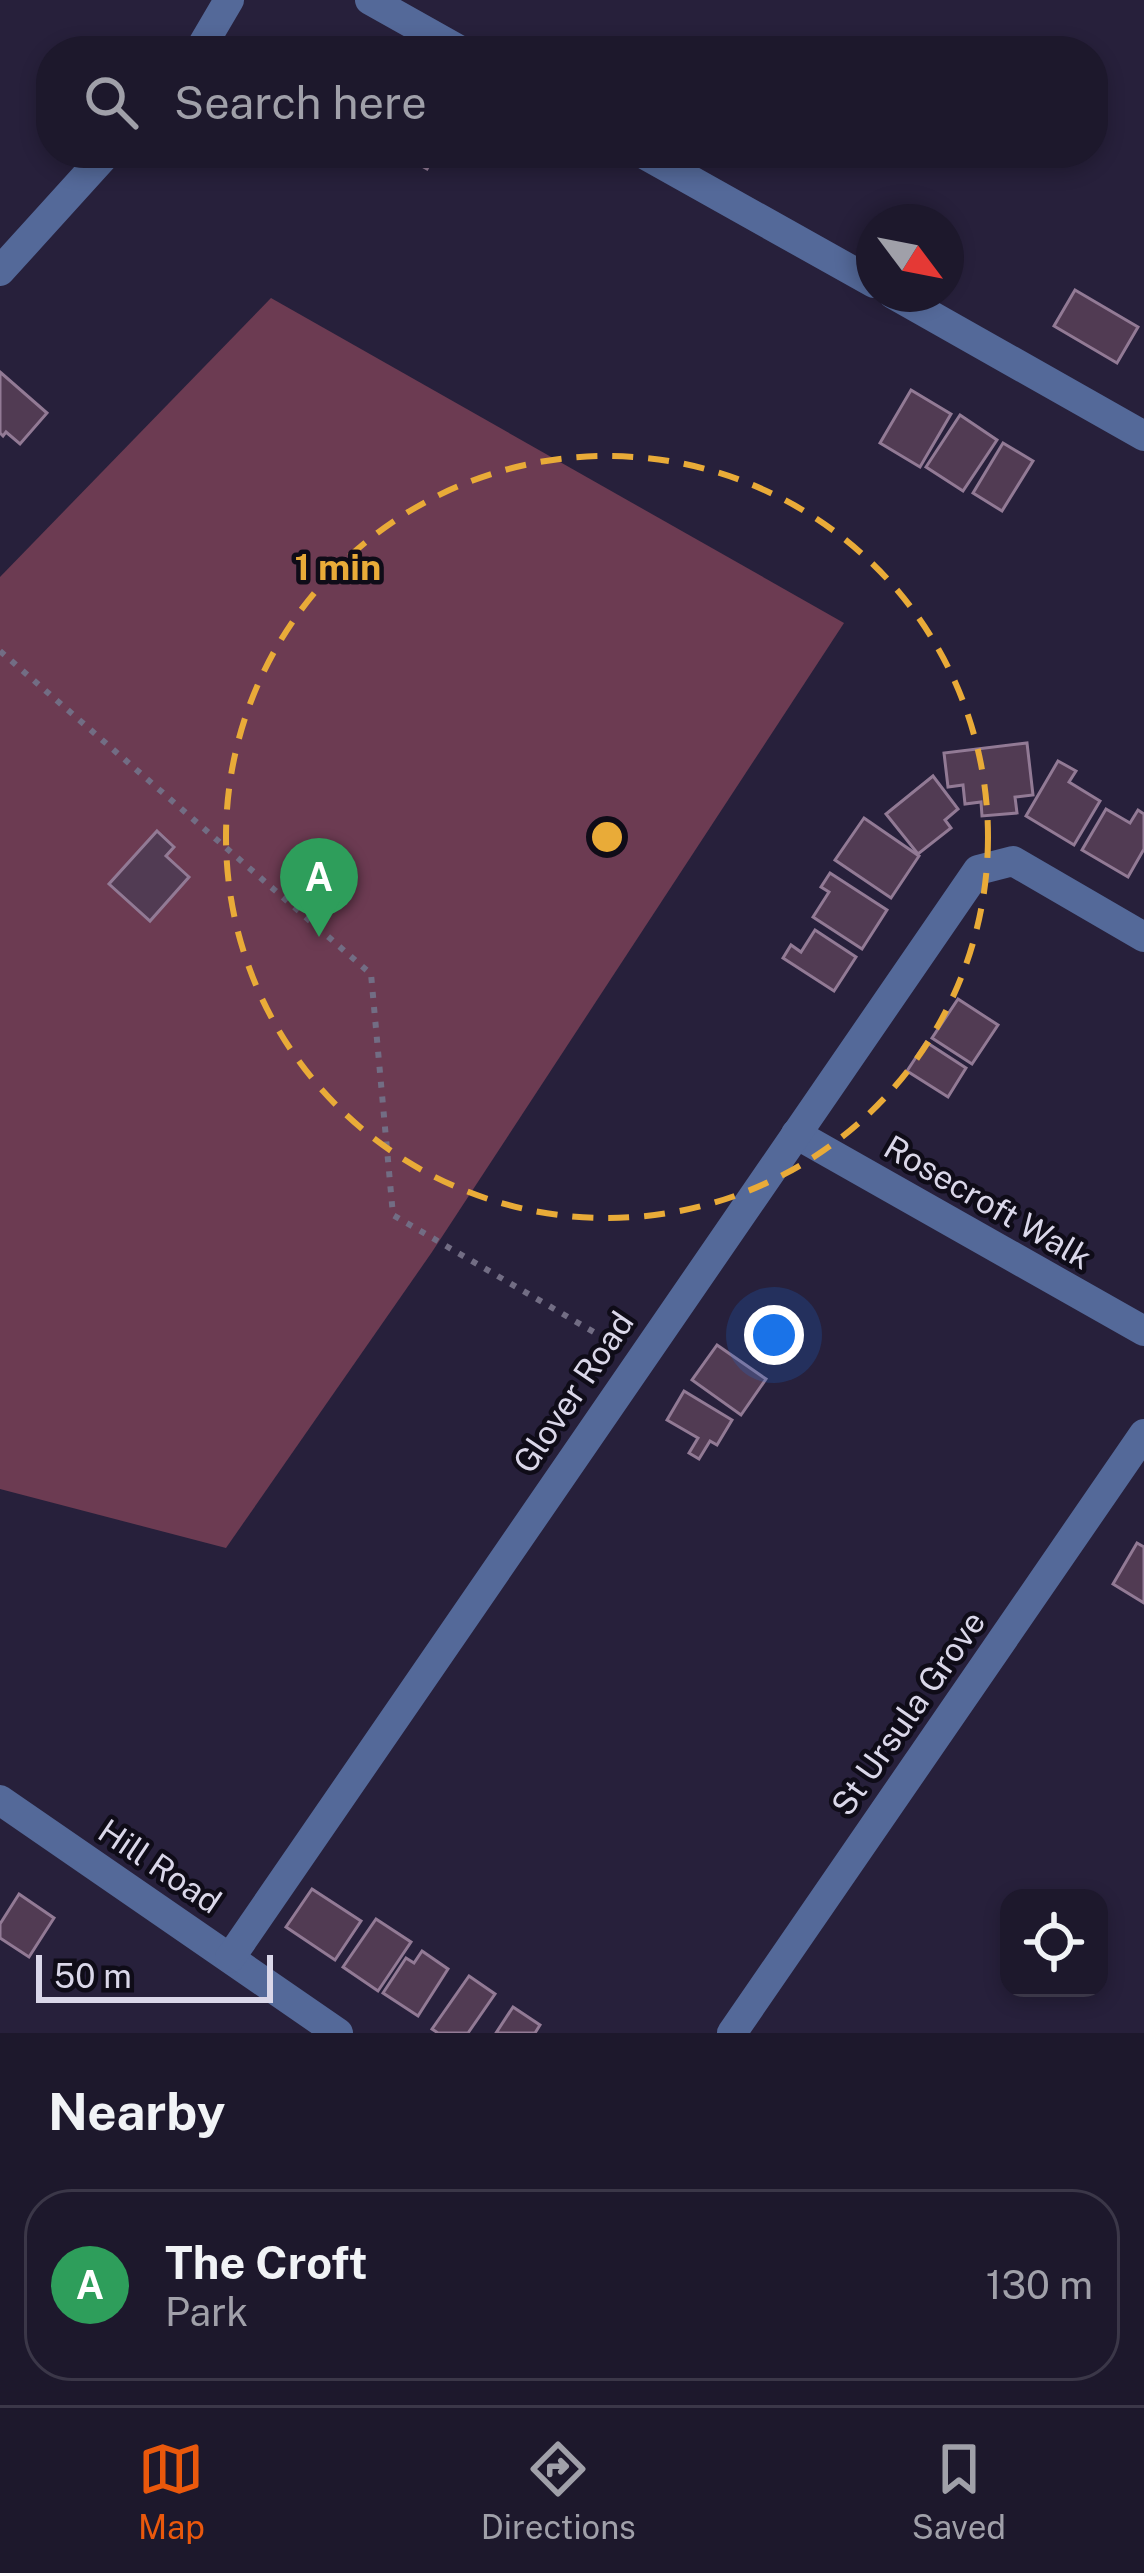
<!DOCTYPE html>
<style>
:root{--surface:#1d182c;--page:#2a2538;--text:#f1f3f6;--muted:#a0a0a9;--line:#3b3748;--accent:#ea580c}
body{margin:0;font-family:"Public Sans",sans-serif;background:var(--page);color:var(--text)}
.controls{position:absolute;right:36px;bottom:36px;display:grid;overflow:hidden;border-radius:24px;box-shadow:0 6px 18px #0003}
.controls button{width:108px;height:108px;display:grid;place-items:center;padding:0;border:0;border-bottom:3px solid var(--line);background:var(--surface);color:var(--text);font:60px sans-serif}
.compass{position:absolute;left:856px;top:204px;width:108px;height:108px;border-radius:50%;background:var(--surface);box-shadow:0 6px 18px #0003;rotate:122deg}
.scale{position:absolute;left:36px;bottom:30px;width:237px;box-sizing:border-box;padding-left:12px;border:6px solid #dad7e9;border-top:0;font-size:33px;line-height:42px;white-space:nowrap;color:#dad7e9;-webkit-text-stroke:9px #0f0c18;paint-order:stroke}
.you{position:absolute;left:774px;top:1335px;width:42px;height:42px;margin:-30px;border:9px solid #fff;border-radius:50%;background:#1a73e8;box-shadow:0 0 0 18px #1a73e833}
.badge{display:grid;place-items:center;width:78px;height:78px;border-radius:50%;background:var(--accent);color:#fff;font-size:39px;font-weight:700}
.pin{position:absolute;translate:-50% -99px;filter:drop-shadow(0 3px 6px #0008)}
.pin::after{content:'';position:absolute;top:63px;width:42px;height:36px;background:inherit;clip-path:polygon(0 0,100% 0,50% 100%)}
.list{margin:0;padding:0;list-style:none}
h2{display:flex;justify-content:space-between;align-items:center;height:156px;margin:0;padding:0 48px;font-size:51px}
h2 small{font-size:39px;font-weight:400;color:var(--muted)}
.list li{display:grid;grid-template-columns:78px 1fr auto;gap:36px;align-items:center;box-sizing:border-box;height:192px;margin:0 24px 24px;padding:0 24px;border:3px solid var(--line);border-radius:48px}
.list b{display:block;font-size:45px;white-space:nowrap}
.list p{margin:0;font-size:39px;white-space:nowrap;color:var(--muted)}
.list em{font-size:39px;font-style:normal;color:var(--muted)}
.icon{flex:none;width:66px;height:66px;fill:none;stroke:currentColor;stroke-width:2;stroke-linecap:round;stroke-linejoin:round}
.map{position:relative;flex:none;width:1144px;height:2033px;overflow:hidden}
.search{position:absolute;background:var(--surface);box-shadow:0 6px 18px #0003;left:36px;right:36px;top:36px;height:132px;display:flex;align-items:center;gap:30px;box-sizing:border-box;padding:0 42px;border-radius:48px;color:var(--muted);font-size:45px}
.sheet{height:372px;background:var(--surface)}
nav{display:flex;justify-content:space-around;align-items:center;box-sizing:border-box;height:168px;border-top:3px solid var(--line);background:var(--surface);font-size:33px;color:var(--muted)}
nav a{display:grid;justify-items:center;gap:6px}
nav .on{color:var(--accent)}
.map>svg:first-child{display:block}
</style>
<div class="map">
<svg width="1144" height="2033" viewBox="0 0 1144 2033">
<rect width="100%" height="100%" fill="#27203b"/>
<!-- green -->
<polygon fill="#6c3b52" points="271,298 844,623 432,1252 226,1548 0,1489 0,577"/>
<!-- building -->
<g fill="#513b53" stroke="#927a95" stroke-width="3">
<polygon points="399,153 436,153 427,169"/>
<polygon points="1075,290 1138,327 1117,363 1054,326"/>
<polygon points="0,372 47,413 20,444 6,432 3,436 0,433"/>
<polygon points="911,390 951,414 920,467 880,443"/>
<polygon points="960,415 997,440 963,491 926,467"/>
<polygon points="1003,443 1033,461 1002,511 973,493"/>
<polygon points="1027,743 1033,795 1015,797 1017,813 982,816 981,802 965,804 963,785 948,787 944,753"/>
<polygon points="1058,761 1076,771 1069,782 1100,801 1074,845 1026,816"/>
<polygon points="933,776 958,809 945,820 951,828 918,854 886,814"/>
<polygon points="1106,809 1130,823 1138,810 1144,814 1144,849 1128,877 1082,850"/>
<polygon points="864,818 919,856 891,898 835,860"/>
<polygon points="157,831 174,847 166,856 189,877 150,921 109,884"/>
<polygon points="830,873 887,910 862,949 813,917 829,892 821,887"/>
<polygon points="815,930 856,957 834,991 783,958 791,945 801,952"/>
<polygon points="958,999 998,1025 972,1064 932,1038"/>
<polygon points="926,1042 966,1068 948,1097 907,1071"/>
<polygon points="717,1345 766,1379 741,1415 692,1380"/>
<polygon points="684,1391 732,1420 717,1445 710,1441 699,1459 689,1453 698,1438 667,1420"/>
<polygon points="1137,1543 1144,1547 1144,1603 1113,1584"/>
<polygon points="312,1889 361,1921 335,1960 286,1927"/>
<polygon points="19,1894 54,1918 29,1957 0,1938 0,1924"/>
<polygon points="376,1919 411,1942 378,1991 343,1967"/>
<polygon points="422,1951 448,1969 418,2016 383,1993 406,1958 414,1963"/>
<polygon points="469,1976 495,1994 468,2033 438,2033 432,2029"/>
<polygon points="513,2007 540,2025 535,2033 496,2033"/>
</g>
<g fill="none" stroke-linecap="round" stroke-linejoin="round">
<!-- path -->
<polyline stroke="#726d84" stroke-width="6" stroke-dasharray="6 9" stroke-linecap="butt" points="0,651 371,974 393,1215 616,1345"/>
<!-- minor -->
<g stroke="#546999" stroke-width="30">
<polyline points="370,0 461,51"/>
<polyline points="199,51 229,0"/>
<polyline points="642,153 874,283"/>
<polyline points="0,271 107,153"/>
<polyline points="893,294 1144,436"/>
<polyline points="796,1134 1144,1331"/>
<polyline points="0,1800 338,2033"/>
<polyline points="230,1958 978,870 1013,861 1144,937"/>
<polyline points="732,2033 1144,1434"/>
</g>
</g>
<!-- distance rings -->
<circle fill="none" stroke="#e9ab38" stroke-width="6" stroke-dasharray="21 15" cx="607" cy="837" r="381"/>
<g text-anchor="middle" dominant-baseline="central" stroke-width="9" stroke-linejoin="round" paint-order="stroke">
<!-- street labels -->
<g font-size="33" fill="#dad7e9" stroke="#0f0c18">
<text transform="translate(988 1202) rotate(30)">Rosecroft Walk</text>
<text transform="translate(573 1392) rotate(-56)">Glover Road</text>
<text transform="translate(908 1713) rotate(-55)">St Ursula Grove</text>
<text transform="translate(160 1866) rotate(34)">Hill Road</text>
</g>
</g>
<circle cx="607" cy="837" r="18" fill="#e9ab38" stroke="#0f0c18" stroke-width="6"/>
<g font-size="36" text-anchor="middle" font-weight="bold" fill="#e9ab38" stroke="#0f0c18" stroke-width="9" stroke-linejoin="round" paint-order="stroke">
<text x="338" y="580">1 min</text>
</g>
</svg>
<div class="controls">
<button><svg class="icon" aria-label="locate" viewBox="0 0 24 24"><circle cx="12" cy="12" r="6"/><path d="M12 2v4M12 18v4M2 12h4M18 12h4"/></svg></button>
</div>
<svg class="compass" viewBox="-18 -18 36 36"><path d="M0-13l5 13h-10z" fill="#e53935"/><path d="M0 13l5-13h-10z" fill="#a0a0a9"/></svg>
<div class="scale">50 m</div>
<div class="you"></div>
<div class="pin badge" style="left:319px;top:937px;background:#2e9e5b">A</div>
<div class="search"><svg class="icon" aria-label="search" viewBox="0 0 24 24"><circle cx="10" cy="10" r="6"/><path d="M15 15l6 6"/></svg>Search here</div>
</div>
<section class="sheet">
<h2>Nearby<small></small></h2>
<ul class="list">
<li><span class="badge" style="background:#2e9e5b">A</span><div><b>The Croft</b><p>Park</p></div><em>130 m</em></li>
</ul>
</section>
<nav>
<a class="on"><svg class="icon" aria-label="map" viewBox="0 0 24 24"><path d="M3 6l6-2 6 2 6-2v14l-6 2-6-2-6 2zM9 4v14M15 6v14"/></svg>Map</a>
<a><svg class="icon" aria-label="directions" viewBox="0 0 24 24"><path d="M12 3l9 9-9 9-9-9zM9 14v-3h6M13 9l2 2-2 2"/></svg>Directions</a>
<a><svg class="icon" aria-label="saved" viewBox="0 0 24 24"><path d="M7 4h10v16l-5-4-5 4z"/></svg>Saved</a>
</nav>
